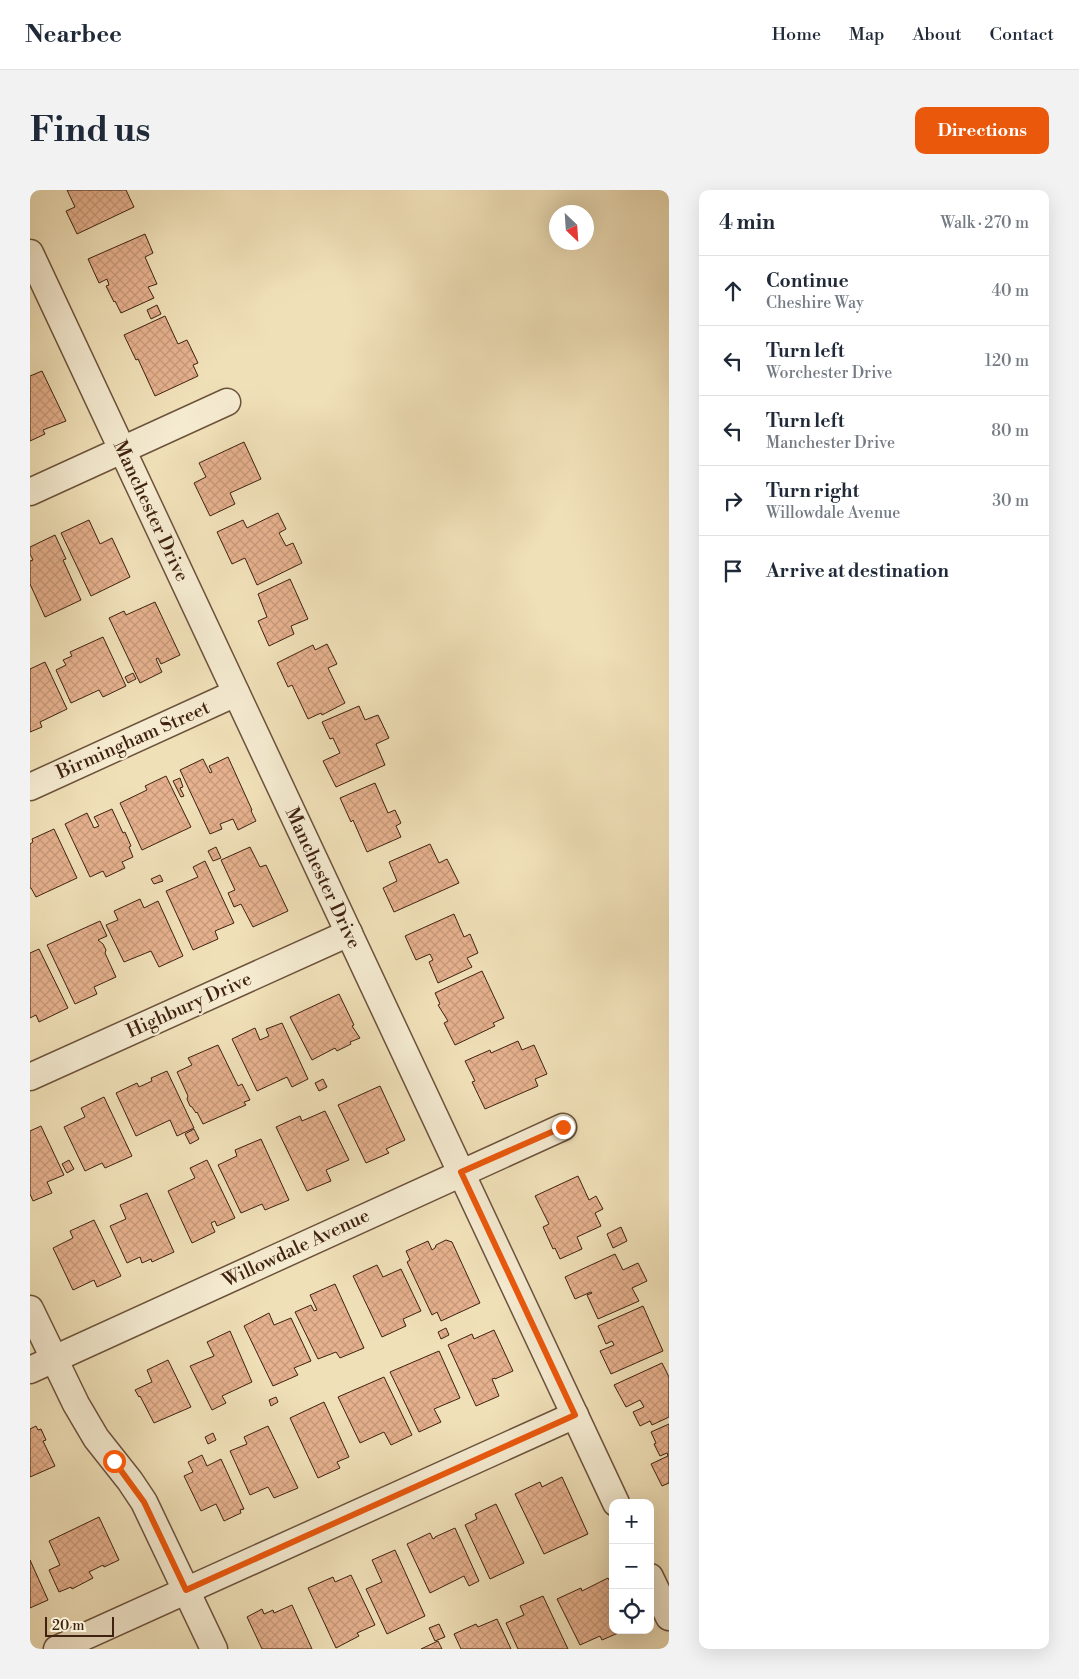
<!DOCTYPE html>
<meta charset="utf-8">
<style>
:root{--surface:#fff;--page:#f2f2f3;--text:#1f2937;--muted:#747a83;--line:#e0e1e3;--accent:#ea580c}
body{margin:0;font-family:"Libre Bodoni",serif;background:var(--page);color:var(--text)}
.controls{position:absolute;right:15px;bottom:15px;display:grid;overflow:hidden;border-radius:10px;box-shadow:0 5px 20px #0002}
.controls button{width:45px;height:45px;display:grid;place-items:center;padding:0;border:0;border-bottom:1px solid var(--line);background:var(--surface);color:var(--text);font:25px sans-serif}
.compass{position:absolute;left:519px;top:15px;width:45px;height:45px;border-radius:50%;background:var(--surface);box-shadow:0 5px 20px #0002;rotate:155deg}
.scale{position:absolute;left:15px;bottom:12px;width:69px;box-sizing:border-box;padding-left:5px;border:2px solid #402211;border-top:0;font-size:14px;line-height:18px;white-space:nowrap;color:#402211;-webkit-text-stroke:4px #f5ebd1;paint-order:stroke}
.stop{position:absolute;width:15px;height:15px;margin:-11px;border:4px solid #ea580c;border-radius:50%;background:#fff}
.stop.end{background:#ea580c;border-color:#fff;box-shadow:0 1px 5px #0008}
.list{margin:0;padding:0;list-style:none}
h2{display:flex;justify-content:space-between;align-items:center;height:65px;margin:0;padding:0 20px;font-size:21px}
h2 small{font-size:16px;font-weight:400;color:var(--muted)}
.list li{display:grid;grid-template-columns:32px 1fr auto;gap:15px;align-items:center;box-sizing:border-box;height:70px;padding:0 20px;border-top:1px solid var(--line)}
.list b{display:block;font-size:19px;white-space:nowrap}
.list p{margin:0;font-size:16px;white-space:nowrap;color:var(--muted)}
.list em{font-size:16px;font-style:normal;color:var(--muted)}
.icon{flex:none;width:28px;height:28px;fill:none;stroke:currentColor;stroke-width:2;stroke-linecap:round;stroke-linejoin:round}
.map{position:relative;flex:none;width:639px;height:1459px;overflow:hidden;border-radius:10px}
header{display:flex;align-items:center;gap:30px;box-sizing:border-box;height:70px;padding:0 25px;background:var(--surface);border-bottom:1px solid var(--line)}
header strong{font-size:24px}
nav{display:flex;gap:28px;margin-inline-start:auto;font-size:18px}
.intro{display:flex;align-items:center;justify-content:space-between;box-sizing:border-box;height:120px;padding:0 30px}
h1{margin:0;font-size:35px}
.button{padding:12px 22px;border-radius:10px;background:var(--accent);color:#fff;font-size:18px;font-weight:700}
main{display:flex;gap:30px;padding:0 30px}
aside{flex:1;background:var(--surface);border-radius:10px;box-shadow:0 5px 20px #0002}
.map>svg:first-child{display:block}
</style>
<header>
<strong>Nearbee</strong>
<nav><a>Home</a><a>Map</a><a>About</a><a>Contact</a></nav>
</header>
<div class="intro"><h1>Find us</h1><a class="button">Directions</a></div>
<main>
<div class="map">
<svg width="639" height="1459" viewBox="0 0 639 1459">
<defs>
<pattern id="building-cross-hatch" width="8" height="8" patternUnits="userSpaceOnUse" patternTransform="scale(1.25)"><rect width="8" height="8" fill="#e6b18e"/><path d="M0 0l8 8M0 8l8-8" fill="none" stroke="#c69879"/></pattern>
</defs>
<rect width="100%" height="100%" fill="#f0e0b8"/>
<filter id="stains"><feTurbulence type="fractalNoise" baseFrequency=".004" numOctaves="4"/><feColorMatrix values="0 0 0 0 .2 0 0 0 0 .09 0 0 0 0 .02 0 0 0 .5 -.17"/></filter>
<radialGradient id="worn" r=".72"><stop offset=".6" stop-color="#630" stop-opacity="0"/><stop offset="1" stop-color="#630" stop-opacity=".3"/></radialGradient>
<!-- building -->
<g fill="url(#building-cross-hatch)" stroke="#402211">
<polygon points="37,0 96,0 104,17 47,44 36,21 45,17"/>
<polygon points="115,44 123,63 115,67 127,94 118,97 124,108 91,123 85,111 84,112 76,96 79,95 77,89 69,93 58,69"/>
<polygon points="127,115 131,124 121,129 117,120"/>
<polygon points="135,126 148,154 157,150 168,173 163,175 168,186 125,206 108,169 106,170 94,145"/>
<polygon points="12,181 36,231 13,240 15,244 0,251 0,186"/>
<polygon points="214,252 231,289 200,303 205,314 180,326 164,293 176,287 169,273"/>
<polygon points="248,323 256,339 249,343 256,356 263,353 272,373 227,395 215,368 202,374 187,342 213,330 217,338"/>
<polygon points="59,330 70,354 82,348 100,387 61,406 31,343"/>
<polygon points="25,345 36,369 33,370 51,410 15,427 0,394 0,371 3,370 0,364 0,357"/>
<polygon points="260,389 278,429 261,436 264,444 239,456 228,431 237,427 228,404"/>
<polygon points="125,412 150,465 131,474 128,468 126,469 132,482 110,493 79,428 94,421 96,425"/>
<polygon points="73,447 96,496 73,507 69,500 41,513 26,480 36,475 33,470 42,466 40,462"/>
<polygon points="297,454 307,474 298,478 315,513 292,525 291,523 278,529 262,495 258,497 247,473 283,455 285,460"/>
<polygon points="15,472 37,519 10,532 12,537 0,542 0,479"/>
<polygon points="103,483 106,489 98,493 95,487"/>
<polygon points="329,516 335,530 348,525 359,548 346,554 355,575 306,597 293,571 310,563 303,548 300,549 292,532"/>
<polygon points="198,567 222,620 221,621 226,631 208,640 203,629 190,634 192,639 180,644 150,580 173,569 180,583 182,582 179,576"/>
<polygon points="136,586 161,637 112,660 90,613 117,600 115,596"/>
<polygon points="150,588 153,597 150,598 154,606 151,607 143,591"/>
<polygon points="345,593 358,623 365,620 371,633 366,636 371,647 337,662 323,630 321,632 310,608"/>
<polygon points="82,619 93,643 95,642 101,656 99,657 103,667 92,672 95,678 76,687 73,681 60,687 35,634 57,623 64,638 69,636 64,627"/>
<polygon points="24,639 47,688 6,707 1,698 0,698 0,654 3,652 2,649"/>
<polygon points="400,654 409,673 417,669 429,693 364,722 353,698 367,691 359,672"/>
<polygon points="186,657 191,668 183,671 178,661"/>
<polygon points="220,657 230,677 236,675 258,721 223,737 211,714 204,717 198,703 205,700 191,670"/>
<polygon points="175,671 204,733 185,741 188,749 163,760 136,701 168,687 163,677"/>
<polygon points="130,685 133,691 124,694 121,689"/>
<polygon points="110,709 114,718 128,711 153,766 129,777 121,761 94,772 76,735 88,730 84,721"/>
<polygon points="424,724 434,747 440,744 448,763 437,768 442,777 408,793 399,772 403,770 400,764 386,770 375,746"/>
<polygon points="70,731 77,746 68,750 73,754 76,760 75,763 86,787 64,797 67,804 45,814 17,755"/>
<polygon points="9,759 38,818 9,832 6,825 0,828 0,763"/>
<polygon points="452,781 474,828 463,833 465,836 425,855 414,833 418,831 408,815 410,814 405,803"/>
<polygon points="309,804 324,835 322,836 330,848 320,852 321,854 307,861 305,858 282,870 260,827"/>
<polygon points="252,833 278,889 262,897 257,887 227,901 202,849 225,838 230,850 239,846 236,839"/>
<polygon points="488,851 492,860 504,855 517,884 505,889 508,896 455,919 442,892 445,891 435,871 460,860 461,863"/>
<polygon points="188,855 208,896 212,894 220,910 214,912 216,915 173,934 167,922 166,923 162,917 160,916 157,909 158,906 147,882 162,875 158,868"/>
<polygon points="137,881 164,938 147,946 140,930 106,946 86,903 107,893 109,897 122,891 121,888"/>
<polygon points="293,889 297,897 289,901 285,893"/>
<polygon points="350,896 375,950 356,959 359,963 336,973 308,915"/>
<polygon points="74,907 102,966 75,978 72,973 55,981 34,937 55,927 51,918"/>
<polygon points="295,921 319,970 296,980 301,991 277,1001 246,937 270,926 272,931"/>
<polygon points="11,936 34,985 17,992 22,1003 3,1011 0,1004 0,941"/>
<polygon points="164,939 169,949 160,954 155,944"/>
<polygon points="231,949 259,1010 235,1020 232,1014 211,1023 188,975 207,966 205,960"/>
<polygon points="39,970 44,979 37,983 32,974"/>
<polygon points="177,970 205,1028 187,1036 185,1031 181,1033 185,1042 162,1053 138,1001 165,988 160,978"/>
<polygon points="548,986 559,1010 566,1006 573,1019 565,1023 571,1036 547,1047 552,1059 530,1069 525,1058 523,1059 513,1037 519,1034 505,1006"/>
<polygon points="117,1003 144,1062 122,1072 121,1069 112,1073 110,1067 97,1073 80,1036 96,1029 90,1015"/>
<polygon points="64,1030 91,1086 67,1097 64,1090 43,1100 23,1058 43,1048 40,1041"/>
<polygon points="591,1037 597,1051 583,1058 577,1044"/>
<polygon points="416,1050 422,1052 450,1113 411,1131 407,1122 402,1125 377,1072 380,1070 376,1061 398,1051 402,1060 405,1058 406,1055"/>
<polygon points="585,1064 593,1080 608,1073 617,1091 602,1098 609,1111 568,1129 557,1105 562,1103 561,1102 545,1109 535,1087"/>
<polygon points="347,1075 353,1087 371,1079 391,1121 373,1129 376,1136 352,1147 323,1086"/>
<polygon points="305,1094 334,1158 310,1168 306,1162 288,1169 265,1122 281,1115 284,1121 287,1120 280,1105"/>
<polygon points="613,1116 633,1161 581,1184 570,1161 584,1155 582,1151 576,1154 568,1136"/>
<polygon points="239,1123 244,1135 261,1128 281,1171 264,1178 268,1185 243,1196 214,1136"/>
<polygon points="416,1138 419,1145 411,1149 408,1142"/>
<polygon points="464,1140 483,1181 465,1189 465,1188 462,1189 469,1206 446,1216 418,1155 442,1144 444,1149"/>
<polygon points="200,1141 222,1192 192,1206 196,1213 182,1220 160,1176 184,1166 177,1152"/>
<polygon points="409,1161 430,1208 404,1219 411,1232 389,1242 360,1182"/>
<polygon points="138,1170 161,1217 124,1233 110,1206 109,1207 105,1200 122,1192 117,1180"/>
<polygon points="632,1173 639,1187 639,1227 622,1235 620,1231 610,1236 603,1222 614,1217 610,1210 596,1217 584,1195"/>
<polygon points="354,1187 382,1245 361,1255 354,1242 330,1253 308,1207"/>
<polygon points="246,1207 248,1212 241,1216 239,1210"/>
<polygon points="294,1212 319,1267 307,1272 310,1278 288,1288 260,1228"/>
<polygon points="639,1234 639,1293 632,1296 621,1274 638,1266 637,1263 630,1266 624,1254 626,1253 621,1242"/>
<polygon points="6,1236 8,1240 11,1239 16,1250 13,1251 25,1276 0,1287 0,1239"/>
<polygon points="238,1236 268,1298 244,1308 238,1297 220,1305 200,1261 217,1254 214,1247"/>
<polygon points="183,1243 186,1250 178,1254 175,1247"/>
<polygon points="172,1265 177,1276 191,1269 214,1319 210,1320 211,1323 194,1331 186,1314 171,1321 154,1286 163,1282 158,1272"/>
<polygon points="532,1287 558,1344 514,1364 485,1304 510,1292 512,1297"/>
<polygon points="466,1314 494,1373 460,1389 435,1335 447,1329 445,1324"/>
<polygon points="69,1327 89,1370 74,1377 73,1375 59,1382 63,1388 42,1399 41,1397 29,1402 19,1380 30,1375 19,1351"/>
<polygon points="425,1338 449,1391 439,1396 434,1386 400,1403 377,1354 400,1343 403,1349 405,1348 405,1347"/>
<polygon points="365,1360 395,1426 357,1444 336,1399 352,1392 342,1370"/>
<polygon points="0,1370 18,1410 0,1418"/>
<polygon points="321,1385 345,1435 327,1443 329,1446 306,1458 278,1398 303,1387 305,1392"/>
<polygon points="578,1388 583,1397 583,1440 595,1440 572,1450 570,1446 550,1455 527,1409 551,1398 552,1401"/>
<polygon points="513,1406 538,1459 488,1459 476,1433 494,1425 490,1416"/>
<polygon points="262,1415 282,1459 232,1459 217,1427 232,1419 234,1424 243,1420 244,1423"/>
<polygon points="467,1429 481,1459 431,1459 424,1444 446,1434 448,1437"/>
<polygon points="409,1434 415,1447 405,1451 399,1438"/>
<polygon points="408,1451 412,1459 391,1459"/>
</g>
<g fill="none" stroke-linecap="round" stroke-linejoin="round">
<defs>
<g id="minor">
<polyline points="0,63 586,1313"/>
<polyline points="0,302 197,212"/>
<polyline points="0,597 206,503"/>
<polyline points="0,887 319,743"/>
<polyline points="0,1119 46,1214 66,1248 100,1291 114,1312 184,1459"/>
<polyline points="0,1180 533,937"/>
<polyline points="620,1387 639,1427"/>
<polyline points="27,1459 545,1225"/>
</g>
</defs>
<!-- minor casing -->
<use href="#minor" stroke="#6c523b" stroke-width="29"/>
<!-- minor -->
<use href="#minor" stroke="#f5ebd1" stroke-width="26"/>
</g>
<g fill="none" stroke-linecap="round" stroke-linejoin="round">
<!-- route -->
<polyline stroke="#ea580c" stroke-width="6" points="84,1271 114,1312 156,1400 545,1225 431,982 533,937"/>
</g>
<g text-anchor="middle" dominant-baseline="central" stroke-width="4.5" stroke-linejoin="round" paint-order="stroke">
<!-- street labels -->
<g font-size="19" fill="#402211" stroke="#f5ebd1">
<text transform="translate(121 321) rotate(65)">Manchester Drive</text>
<text transform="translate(103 550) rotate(-24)">Birmingham Street</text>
<text transform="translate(293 688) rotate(65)">Manchester Drive</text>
<text transform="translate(159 815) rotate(-24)">Highbury Drive</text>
<text transform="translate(266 1058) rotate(-25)">Willowdale Avenue</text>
</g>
</g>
<rect width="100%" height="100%" filter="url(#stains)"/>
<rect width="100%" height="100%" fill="url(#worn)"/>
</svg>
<div class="controls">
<button>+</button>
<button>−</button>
<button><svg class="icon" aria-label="locate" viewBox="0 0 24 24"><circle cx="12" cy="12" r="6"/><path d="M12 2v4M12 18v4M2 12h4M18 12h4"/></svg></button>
</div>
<svg class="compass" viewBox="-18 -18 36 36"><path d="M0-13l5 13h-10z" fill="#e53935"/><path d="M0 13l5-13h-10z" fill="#747a83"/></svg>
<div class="scale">20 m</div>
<div class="stop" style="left:84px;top:1271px"></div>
<div class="stop end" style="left:533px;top:937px"></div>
</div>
<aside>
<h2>4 min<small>Walk · 270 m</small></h2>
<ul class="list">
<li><svg class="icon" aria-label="ahead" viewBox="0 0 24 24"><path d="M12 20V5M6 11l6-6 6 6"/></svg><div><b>Continue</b><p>Cheshire Way</p></div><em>40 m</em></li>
<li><svg class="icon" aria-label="left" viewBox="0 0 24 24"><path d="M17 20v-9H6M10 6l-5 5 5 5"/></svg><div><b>Turn left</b><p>Worchester Drive</p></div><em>120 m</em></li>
<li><svg class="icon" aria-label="left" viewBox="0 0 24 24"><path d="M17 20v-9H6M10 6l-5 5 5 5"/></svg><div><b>Turn left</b><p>Manchester Drive</p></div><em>80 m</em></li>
<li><svg class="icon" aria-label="right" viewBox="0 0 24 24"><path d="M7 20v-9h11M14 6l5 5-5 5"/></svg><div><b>Turn right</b><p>Willowdale Avenue</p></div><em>30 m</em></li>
<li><svg class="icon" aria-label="arrive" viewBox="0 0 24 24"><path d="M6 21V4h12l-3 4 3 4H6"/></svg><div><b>Arrive at destination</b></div></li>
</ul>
</aside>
</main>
